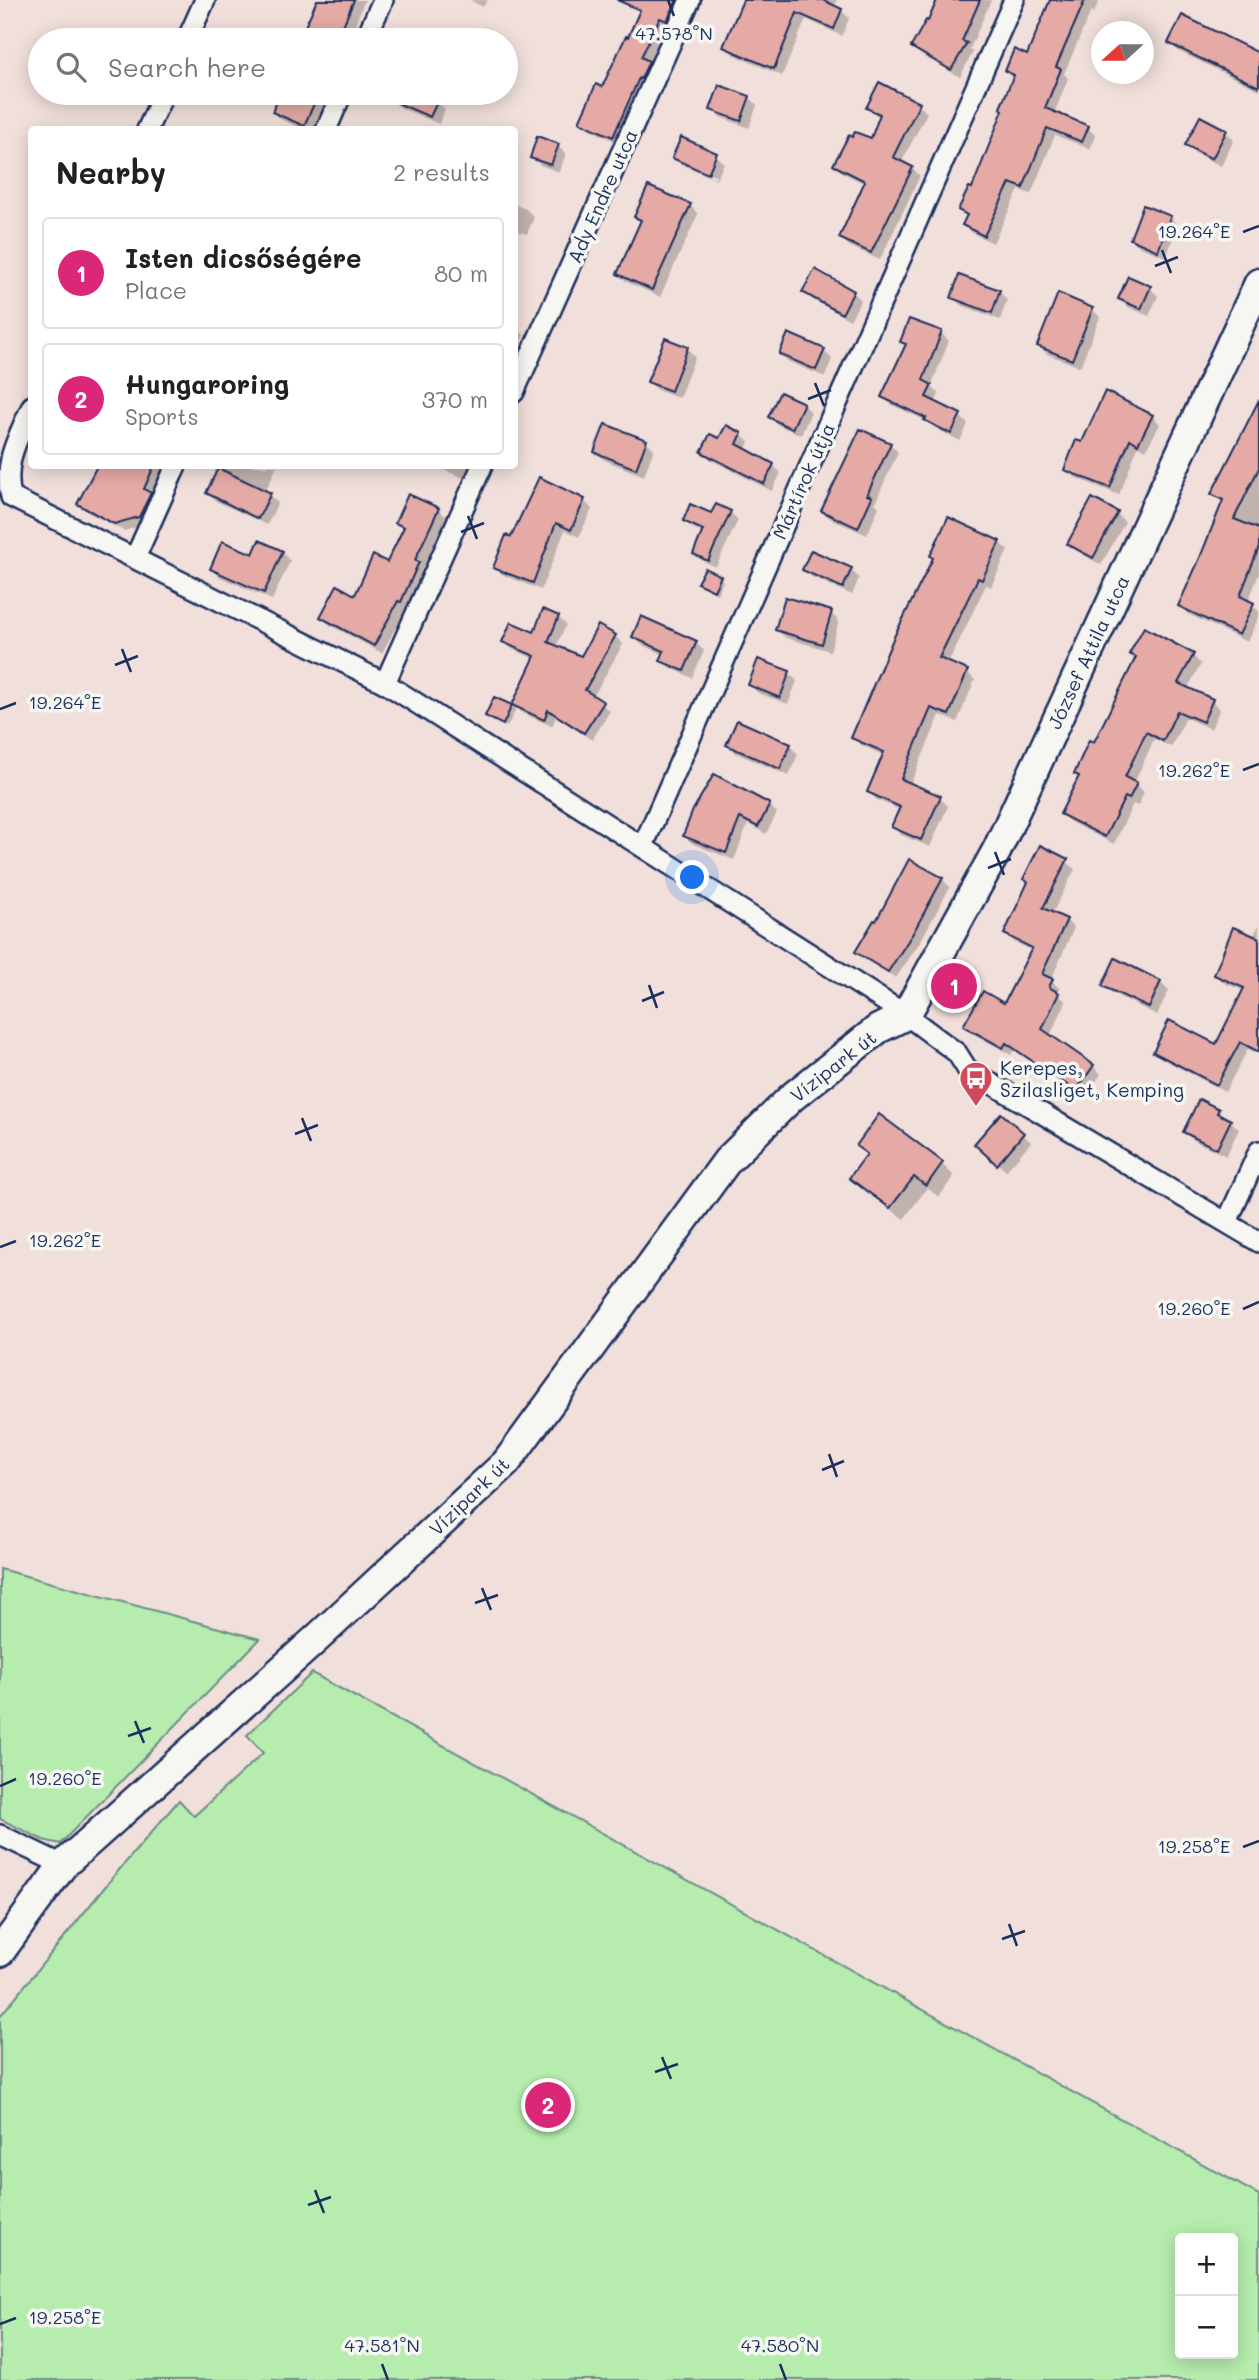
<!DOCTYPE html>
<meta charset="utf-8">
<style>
:root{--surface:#fff;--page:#f2f2f2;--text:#202124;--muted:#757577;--line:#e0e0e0;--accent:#db2777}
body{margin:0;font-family:Mali,sans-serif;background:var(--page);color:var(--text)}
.controls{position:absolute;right:21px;bottom:21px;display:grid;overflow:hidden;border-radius:7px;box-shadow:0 4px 18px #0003}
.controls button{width:63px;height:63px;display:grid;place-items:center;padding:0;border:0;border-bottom:2px solid var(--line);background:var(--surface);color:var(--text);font:35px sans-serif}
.compass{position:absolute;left:1091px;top:21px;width:63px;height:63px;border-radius:50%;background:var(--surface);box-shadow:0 4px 18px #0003;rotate:249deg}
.you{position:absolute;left:693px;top:878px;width:24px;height:24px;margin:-18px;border:5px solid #fff;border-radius:50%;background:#1a73e8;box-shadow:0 0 0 10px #1a73e833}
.badge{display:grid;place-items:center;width:46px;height:46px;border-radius:50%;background:var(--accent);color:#fff;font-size:23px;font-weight:700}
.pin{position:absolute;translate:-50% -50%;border:4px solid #fff;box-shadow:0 2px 7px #0006}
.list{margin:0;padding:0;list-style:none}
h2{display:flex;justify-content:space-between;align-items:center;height:91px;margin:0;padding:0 28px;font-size:30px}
h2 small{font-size:23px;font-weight:400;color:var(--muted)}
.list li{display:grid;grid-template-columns:46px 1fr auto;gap:21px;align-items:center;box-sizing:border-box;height:112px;margin:0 14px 14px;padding:0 14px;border:2px solid var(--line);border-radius:7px}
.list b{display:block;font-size:26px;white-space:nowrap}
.list p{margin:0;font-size:23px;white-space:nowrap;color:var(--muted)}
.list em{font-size:23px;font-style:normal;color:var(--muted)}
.icon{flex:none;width:38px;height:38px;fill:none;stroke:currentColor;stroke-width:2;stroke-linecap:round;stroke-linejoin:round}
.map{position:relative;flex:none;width:1259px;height:2380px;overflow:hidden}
.search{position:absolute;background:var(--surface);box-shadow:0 4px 18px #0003;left:28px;top:28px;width:490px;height:77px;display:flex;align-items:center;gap:18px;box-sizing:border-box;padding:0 24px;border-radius:38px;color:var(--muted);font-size:26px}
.panel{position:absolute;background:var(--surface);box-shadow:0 4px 18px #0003;left:28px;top:126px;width:490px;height:343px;border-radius:7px}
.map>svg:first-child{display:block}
</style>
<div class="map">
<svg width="1259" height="2380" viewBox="0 0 1259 2380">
<rect width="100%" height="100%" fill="#f1dfdb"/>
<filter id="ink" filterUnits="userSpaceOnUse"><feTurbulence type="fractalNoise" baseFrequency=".0143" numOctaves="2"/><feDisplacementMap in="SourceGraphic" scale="14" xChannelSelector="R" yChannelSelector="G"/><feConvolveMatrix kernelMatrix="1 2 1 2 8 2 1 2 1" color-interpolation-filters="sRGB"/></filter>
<g filter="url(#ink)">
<!-- green -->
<g fill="#b6ecae" stroke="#688e86" stroke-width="2" fill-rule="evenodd">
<polygon points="0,1569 260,1639 60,1844 43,1840 0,1819"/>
<path d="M312,1673L1259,2195V2380H0V2016L113,1877L179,1800L194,1816L263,1753L247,1735ZM1180,2238H1233V2354H1180Z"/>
</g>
<!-- shadow -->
<g fill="#0003" fill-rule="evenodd">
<polygon points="319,0 365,0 350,37 353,40 301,40"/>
<polygon points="470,0 488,0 483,7"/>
<polygon points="646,0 689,0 675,28 668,25 650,63 656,70 621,144 589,129 581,121 602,89 629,40"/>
<polygon points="765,0 837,0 834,7 841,10 849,18 842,36 806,19 782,76 733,54 725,46"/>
<polygon points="939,0 991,0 970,49 973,52 960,77 921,55 913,47 929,24"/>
<polygon points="1052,0 1100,0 1094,13 1091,11 1064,74 1068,78 1054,114 1088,128 1096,136 1090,149 1055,135 1031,194 1019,190 993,243 972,233 964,225 967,217 960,210 973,191 1014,78 1007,71 1028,57"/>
<polygon points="1170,43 1258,54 1259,52 1259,90 1178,51"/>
<polygon points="283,93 331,93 314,130 304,130 282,120 274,112"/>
<polygon points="396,93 418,93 437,101 445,109 439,124 401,108 393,100"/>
<polygon points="749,97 757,105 749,128 720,117 712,109"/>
<polygon points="919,105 927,113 901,163 912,168 920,176 880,260 849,246 841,238 865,184 843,173 835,165 872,140 880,118 868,108"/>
<polygon points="1226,132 1234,140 1221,166 1195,153 1187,145"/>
<polygon points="558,146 566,154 559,172 540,165 532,157"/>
<path d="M716,155L724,163L716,180L682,165L674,157ZM681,160L717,176L715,179L681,164Z"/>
<polygon points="514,204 526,209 534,217 527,234 514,230"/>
<polygon points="690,205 698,214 660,297 627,282 619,274 642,222 637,217"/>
<polygon points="1170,217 1178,226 1166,257 1140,247 1132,239"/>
<polygon points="1150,288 1158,296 1149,316 1128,307 1120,299"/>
<polygon points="999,291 1007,300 1000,320 961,305 953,297"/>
<polygon points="805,292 853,292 861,300 850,320 813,300"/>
<polygon points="1092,309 1100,317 1080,367 1047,354 1039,346"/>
<polygon points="514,326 524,335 514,355"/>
<polygon points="941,333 949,341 931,386 939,394 935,403 960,416 968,424 960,441 935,428 929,422 892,405 883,397 907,346 902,341"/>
<polygon points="687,348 695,357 679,398 657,390 649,382"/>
<polygon points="824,351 832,359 825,377 789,362 781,354"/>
<polygon points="1259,402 1259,574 1248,602 1259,611 1259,617 1247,642 1188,614 1180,606 1224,503 1213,493"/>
<polygon points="803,404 811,412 801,435 778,425 770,417"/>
<polygon points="1152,416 1160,424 1146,450 1138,446 1119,495 1074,477 1066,469"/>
<polygon points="741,434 749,442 745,451 773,465 781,473 772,491 711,460 703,452 720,441"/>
<polygon points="646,441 654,449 644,476 604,460 596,452"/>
<polygon points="890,444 898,452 875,503 879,507 867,535 831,519 823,511"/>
<polygon points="123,466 165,466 152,496 158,502 147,524 124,531 87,512 79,504 113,488"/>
<polygon points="220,466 277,466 265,492 278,503 267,525 216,501 208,493"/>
<polygon points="434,466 472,466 466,479"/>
<polygon points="540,480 584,501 592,509 579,537 565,530 541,590 503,575 495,567 512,539"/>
<polygon points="438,509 446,517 423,568 426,571 409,608 407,607 382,653 330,625 322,617 356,597 388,564 404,530 397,522"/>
<polygon points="730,512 738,520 716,567 703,561 695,553 704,534 693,528 685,520"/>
<polygon points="1117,514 1125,522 1101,565 1077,551 1069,543"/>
<polygon points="999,542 1008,550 991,587 986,585 948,664 967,672 975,680 957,722 940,715 910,785 940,798 948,806 930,847 901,835 893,827 900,810 877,800 869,792 885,756 861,745 853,737"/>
<polygon points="282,552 290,561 272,600 220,577 212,569 254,556"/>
<polygon points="812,552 851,570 859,578 852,595 812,577 804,569"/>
<polygon points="720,577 723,581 717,594 699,583"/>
<polygon points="831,613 839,621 830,651 786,638 777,630"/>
<polygon points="558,617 566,625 556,647 581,658 615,636 623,644 593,697 610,711 592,740 556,717 552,726 522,713 517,707 507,727 487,716 495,699 513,708 535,659 512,649 504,642 535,634"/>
<polygon points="642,619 696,643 704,651 692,678 671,668 662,660 665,655 642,645 634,637"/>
<polygon points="1132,654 1193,656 1201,664 1187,689 1212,701 1220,709 1211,729 1186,718 1171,747 1154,739 1134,783 1144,792 1138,806 1133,804 1114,844 1070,822 1062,814 1080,777 1076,773 1095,745 1137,659"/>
<polygon points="789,673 797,681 788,704 758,693 750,685"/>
<polygon points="738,722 790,746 798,754 789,776 736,753 728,745"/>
<polygon points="769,805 777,813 766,834 748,824 734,860 693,844 685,836"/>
<polygon points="1066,861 1075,869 1052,914 1066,920 1074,928 1051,980 1060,989 1057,993 1066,1002 1050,1036 1093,1066 1101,1074 1085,1098 1014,1050 1011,1055 974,1034 965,1026 1005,1005 1033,951 1014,942 1006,934"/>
<polygon points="942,879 950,887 920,942 896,978 865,960 857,952"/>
<polygon points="1259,925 1259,1054 1248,1049 1225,1092 1163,1059 1155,1051 1216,1047 1245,991 1224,983 1216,975 1253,937"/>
<polygon points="1160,982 1169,990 1157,1015 1112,993 1104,985"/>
<polygon points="1218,1110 1239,1129 1226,1156 1193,1140 1185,1132"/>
<polygon points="1001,1115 1031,1142 1006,1171 984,1152"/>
<polygon points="879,1117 942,1164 954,1176 939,1197 927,1188 904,1219 864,1190 851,1178 868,1155 858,1145"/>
</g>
<!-- building -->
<g fill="#e5aaa6" stroke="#1b2f5e" stroke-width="2">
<polygon points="317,0 354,0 337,40 299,40"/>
<polygon points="617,0 677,0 667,21 660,18 641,57 649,61 641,79 639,78 613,137 579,122 596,84 602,87 626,36 628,37 640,10"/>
<polygon points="743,0 823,0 842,9 834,29 797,13 774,69 723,47"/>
<polygon points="937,0 980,0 962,41 967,43 951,70 911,47 926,20 928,21"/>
<polygon points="1050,0 1085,0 1056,67 1061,69 1045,108 1089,126 1082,142 1047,128 1023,188 1010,183 984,236 962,225 967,215 958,210 969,187 972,188 1003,110 1000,108 1014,75 1005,71 1014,49 1027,55"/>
<polygon points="1182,15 1259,53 1259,87 1168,43"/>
<polygon points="879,82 920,103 893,157 913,167 871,253 839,238 865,181 833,165 849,135 852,137 855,132 871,138 880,114 866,108"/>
<polygon points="719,85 750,96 741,121 710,110"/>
<polygon points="281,93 319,93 304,126 272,112"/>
<polygon points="374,93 422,93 438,100 430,117"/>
<polygon points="1200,116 1227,130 1212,159 1185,145"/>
<polygon points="537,136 559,144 551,165 530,158"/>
<polygon points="681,137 717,153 708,174 672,158"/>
<polygon points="648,186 691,204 652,290 617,274 641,220 634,217"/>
<polygon points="1143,205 1171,216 1158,251 1130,239"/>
<polygon points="815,269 854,291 842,314 802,292"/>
<polygon points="959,275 1000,290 992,313 951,298"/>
<polygon points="1128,276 1151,286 1141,309 1118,299"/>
<polygon points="1058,293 1093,308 1072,360 1037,346"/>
<polygon points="909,319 942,331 923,380 932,385 926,397 961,414 951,434 924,420 926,418 881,397 906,344 900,342"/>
<polygon points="788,333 825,349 816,370 779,354"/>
<polygon points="665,338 688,347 671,391 647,382"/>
<polygon points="1105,391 1153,415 1138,444 1130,439 1110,488 1064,470 1076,440 1082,442"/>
<polygon points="780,392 804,403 792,429 768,417"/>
<polygon points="1259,400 1259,468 1234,519 1259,529 1259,547 1240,596 1254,603 1239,635 1178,606 1199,560 1223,500 1211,494"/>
<polygon points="605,424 647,440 636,469 594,452"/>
<polygon points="726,425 742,433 737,444 774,464 764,484 701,452 710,434 719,438"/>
<polygon points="860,429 891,443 867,495 872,497 858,528 821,511"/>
<polygon points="97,466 154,466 144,489 151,493 139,517 114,524 77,504"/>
<polygon points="218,468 271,493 258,519 206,493"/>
<polygon points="539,477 585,499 571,530 556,523 533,583 493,568 506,535 511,537"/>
<polygon points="408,494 439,508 415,560 419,562 401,602 398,601 374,646 320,617 337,585 355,595 373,555 387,562 404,527 395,523"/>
<polygon points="1092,498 1118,512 1093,558 1067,544"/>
<polygon points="690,504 711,513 716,504 731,511 708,561 693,554 703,530 683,521"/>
<polygon points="948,517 1000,541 982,580 978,578 939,658 968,670 949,715 931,708 901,779 941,796 921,840 891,827 900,807 867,792 884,752 851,738 893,639 933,558 930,556"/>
<polygon points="259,540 283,551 264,593 210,569 222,541 253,554"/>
<polygon points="811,550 852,568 843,588 802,570"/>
<polygon points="705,568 721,576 714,591 697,583"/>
<polygon points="785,597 832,611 822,644 775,630"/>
<polygon points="543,609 559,616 548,642 581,656 598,625 616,635 585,690 604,702 584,733 548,710 544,720 512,705 535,656 502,642 511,622 534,632"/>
<polygon points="641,616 697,641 684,671 660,661 664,651 632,637"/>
<polygon points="1144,627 1194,654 1178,683 1213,699 1203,722 1177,711 1163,741 1146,732 1125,777 1137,783 1129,799 1125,797 1105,837 1060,814 1079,776 1074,774 1089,740 1094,742 1136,657 1129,654"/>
<polygon points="758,659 790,671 780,698 748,685"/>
<polygon points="494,697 512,705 503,725 485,716"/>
<polygon points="737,720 791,744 780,769 726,745"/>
<polygon points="714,774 770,804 758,827 740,818 726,853 683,836 693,810"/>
<polygon points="1040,845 1068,859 1043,908 1067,919 1042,974 1053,979 1049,987 1059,993 1042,1029 1094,1065 1076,1091 1006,1043 1003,1048 963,1026 983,991 1004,1003 1032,948 1004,934 1028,882 1023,879"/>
<polygon points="909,859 943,878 913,933 888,972 855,952 874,920 876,921"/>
<polygon points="1233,927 1259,938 1259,1052 1240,1042 1217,1085 1153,1052 1169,1020 1216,1044 1244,988 1214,975"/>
<polygon points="1115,958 1161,981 1149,1008 1102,986"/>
<polygon points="1199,1099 1219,1109 1217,1113 1231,1120 1217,1149 1183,1132"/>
<polygon points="1001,1113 1024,1133 997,1165 974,1144"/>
<polygon points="879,1114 943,1162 926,1186 914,1177 890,1208 849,1178 867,1154 856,1146"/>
</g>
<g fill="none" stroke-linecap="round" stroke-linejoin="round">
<defs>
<g id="street">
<polyline points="187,40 205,0"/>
<polyline points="365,40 383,0"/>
<polyline points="147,130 164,93"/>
<polyline points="326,130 342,93"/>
<polyline points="514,392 690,0"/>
<path d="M32,406C18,438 3,462 11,497L385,683L906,1015L957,1053L967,1069L1259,1242"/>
<polyline points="135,558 176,466"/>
<polyline points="385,683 482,466"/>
<polyline points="643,846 1014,0"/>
<polyline points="1227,1222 1259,1151"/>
<polyline points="0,1835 63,1865"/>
</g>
<polyline id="secondary" points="0,1952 63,1865 315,1640 506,1463 727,1161 792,1097 878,1029 906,1015 997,850 1259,283"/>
</defs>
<!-- street casing -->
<use href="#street" stroke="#1b2f5e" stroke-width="24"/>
<!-- secondary casing -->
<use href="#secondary" stroke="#1b2f5e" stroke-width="33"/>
<!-- street -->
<use href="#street" stroke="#f6f6f2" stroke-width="19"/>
<!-- secondary -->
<use href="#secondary" stroke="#f6f6f2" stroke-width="28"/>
</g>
</g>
<!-- ticks -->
<path fill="none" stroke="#1b2f5e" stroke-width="2.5" d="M668,0L674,16M1243,232L1259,226M1162,250L1171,273M1155,266L1178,257M815,383L824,406M808,399L831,390M468,516L477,539M461,532L484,523M122,649L131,672M115,665L138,656M0,709L16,703M1243,770L1259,764M995,852L1004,875M988,868L1011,859M649,985L657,1008M642,1001L664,992M302,1118L311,1141M295,1134L318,1125M0,1247L16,1241M1243,1309L1259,1302M829,1454L837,1477M822,1470L844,1461M482,1588L491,1610M475,1603L498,1595M135,1721L144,1743M128,1736L151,1728M0,1786L16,1779M1243,1847L1259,1841M1009,1924L1017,1946M1002,1939L1025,1931M662,2057L671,2079M655,2072L678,2064M315,2190L324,2213M308,2205L331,2197M0,2324L16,2318M382,2364L388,2380M780,2364L786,2380"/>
<!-- icons -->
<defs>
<symbol id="bus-pin" viewBox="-11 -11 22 30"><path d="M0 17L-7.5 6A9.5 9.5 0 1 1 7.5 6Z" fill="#d1495b" stroke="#f6f6f2"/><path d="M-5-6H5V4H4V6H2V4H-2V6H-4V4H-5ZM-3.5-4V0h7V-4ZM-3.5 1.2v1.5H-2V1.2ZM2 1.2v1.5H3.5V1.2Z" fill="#fff"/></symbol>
</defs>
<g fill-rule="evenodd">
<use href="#bus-pin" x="957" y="1059" width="38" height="52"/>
</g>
<g text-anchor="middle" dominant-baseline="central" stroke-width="7" stroke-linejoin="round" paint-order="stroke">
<!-- street labels -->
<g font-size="19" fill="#1b2f5e" stroke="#f6f6f2">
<text transform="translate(602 196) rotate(-66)">Ady Endre utca</text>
<text transform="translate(803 481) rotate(-66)">Mártírok útja</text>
<text transform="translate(1088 652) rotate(-65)">József Attila utca</text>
<text transform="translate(833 1066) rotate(-38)">Vízipark út</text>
<text transform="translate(469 1496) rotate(-44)">Vízipark út</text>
</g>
<!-- poi labels -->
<g font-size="19" fill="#1b2f5e" stroke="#f6f6f2" text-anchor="start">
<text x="1000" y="1067">Kerepes,<tspan x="1000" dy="22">Szilasliget, Kemping</tspan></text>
</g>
</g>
<g font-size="18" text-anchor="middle" fill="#1b2f5e" stroke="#f6f6f2" stroke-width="7" stroke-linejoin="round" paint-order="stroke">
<text x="674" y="40">47.578°N</text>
<text x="1194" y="238">19.264°E</text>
<text x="65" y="709">19.264°E</text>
<text x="1194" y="777">19.262°E</text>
<text x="65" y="1247">19.262°E</text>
<text x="1194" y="1315">19.260°E</text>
<text x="65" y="1785">19.260°E</text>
<text x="1194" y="1853">19.258°E</text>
<text x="65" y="2324">19.258°E</text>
<text x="382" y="2352">47.581°N</text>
<text x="780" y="2352">47.580°N</text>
</g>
</svg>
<div class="controls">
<button>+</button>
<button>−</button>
</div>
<svg class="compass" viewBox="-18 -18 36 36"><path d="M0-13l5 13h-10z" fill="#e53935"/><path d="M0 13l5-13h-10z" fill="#757577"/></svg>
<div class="you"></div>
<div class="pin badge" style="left:954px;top:986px">1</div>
<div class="pin badge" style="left:548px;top:2105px">2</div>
<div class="search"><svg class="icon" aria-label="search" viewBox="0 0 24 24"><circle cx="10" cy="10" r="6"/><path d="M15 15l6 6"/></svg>Search here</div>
<section class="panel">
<h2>Nearby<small>2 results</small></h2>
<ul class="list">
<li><span class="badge">1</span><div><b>Isten dicsőségére</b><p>Place</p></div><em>80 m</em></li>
<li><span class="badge">2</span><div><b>Hungaroring</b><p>Sports</p></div><em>370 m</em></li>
</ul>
</section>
</div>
